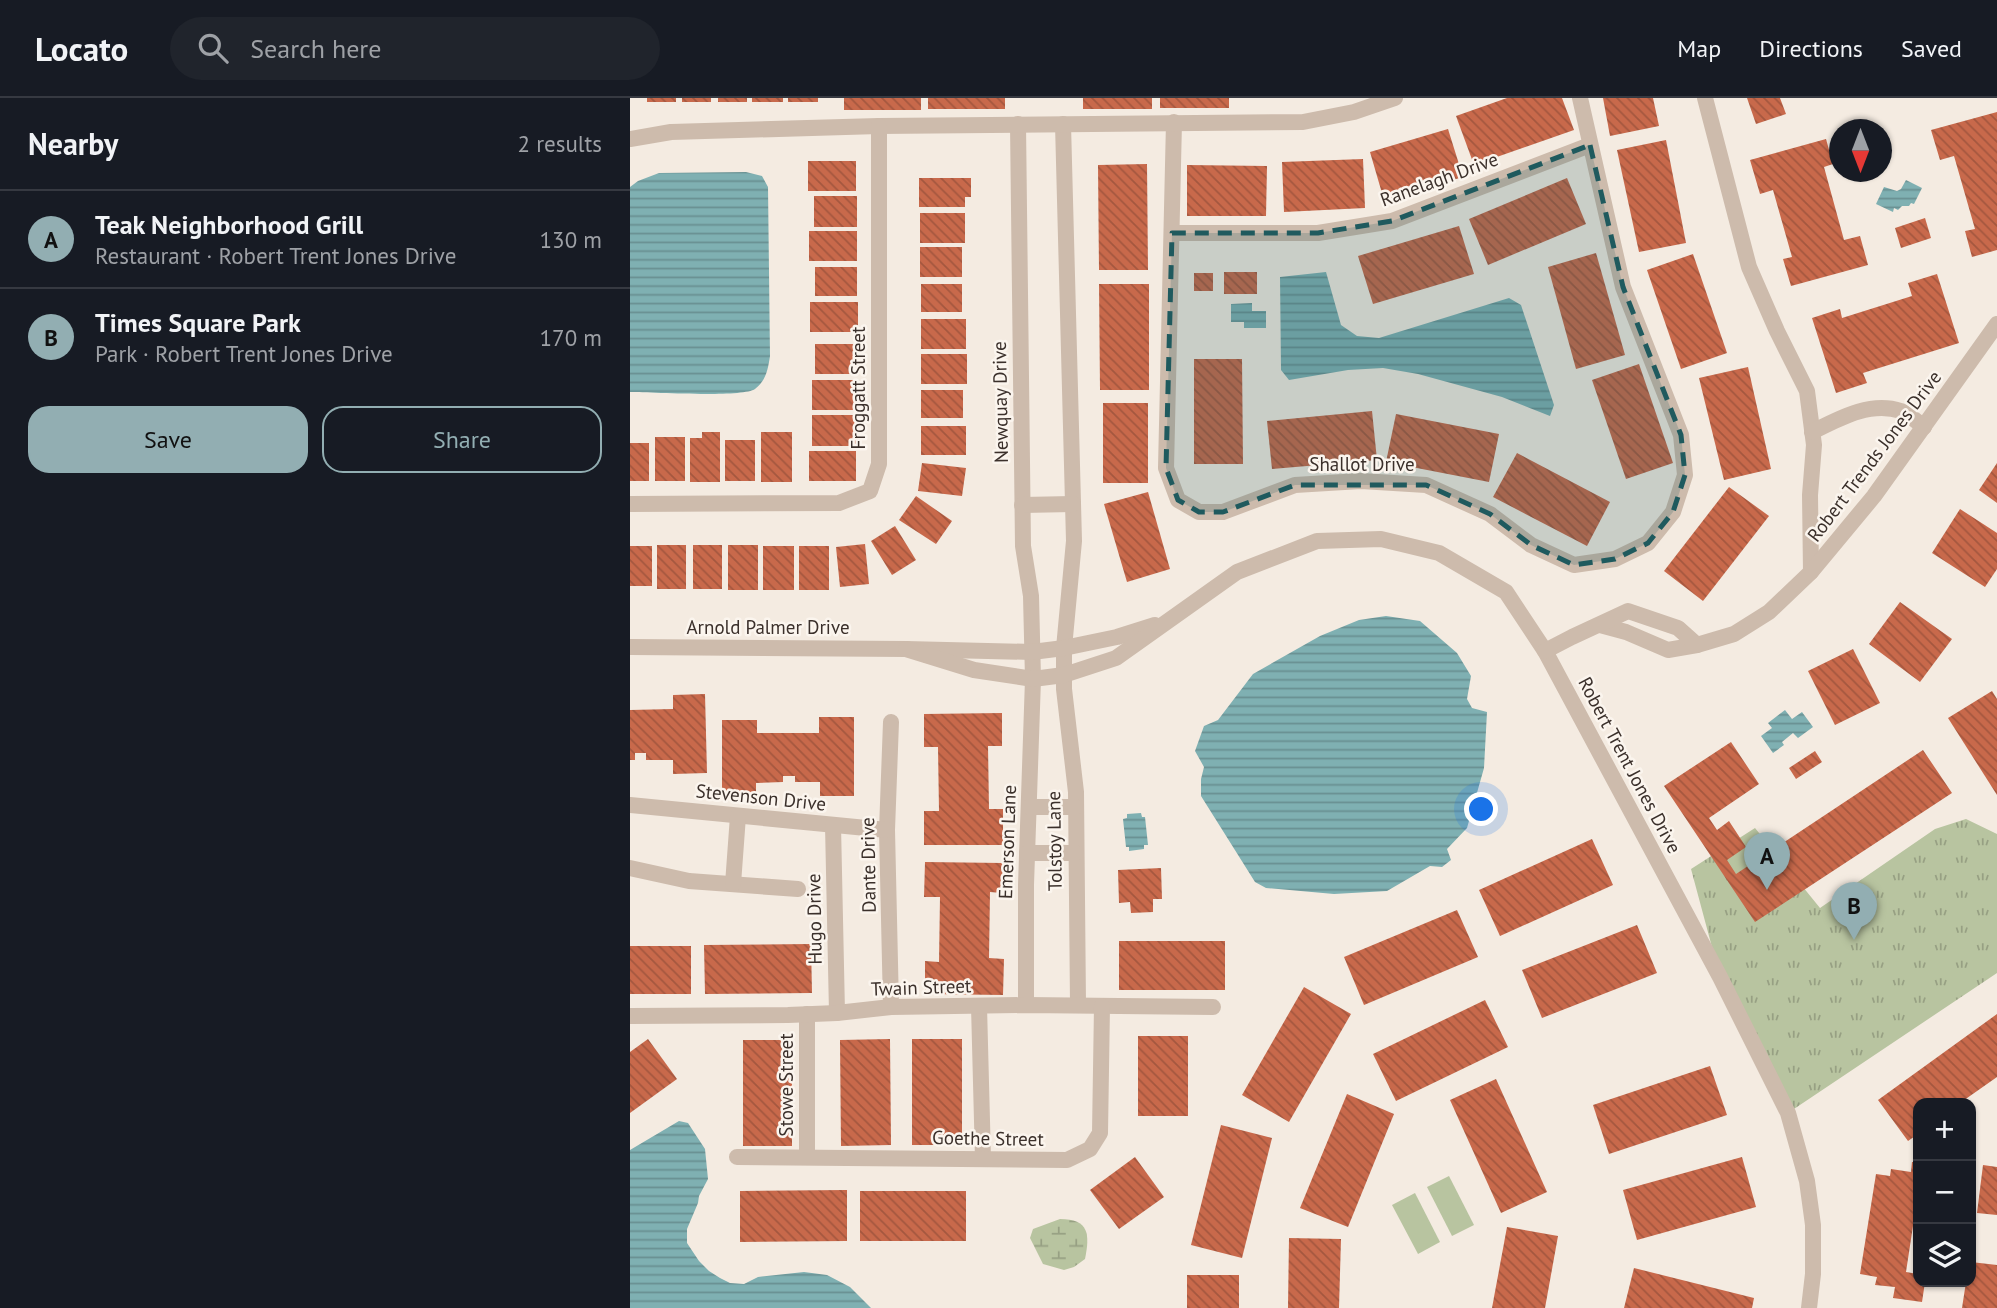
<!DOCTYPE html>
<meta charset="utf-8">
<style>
:root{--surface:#171b24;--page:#20242c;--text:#f1f3f6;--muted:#9ea1a6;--line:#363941;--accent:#92aeb2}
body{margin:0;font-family:"PT Sans",sans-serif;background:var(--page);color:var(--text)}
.controls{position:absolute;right:21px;bottom:21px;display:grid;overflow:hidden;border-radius:14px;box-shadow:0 2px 5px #0004}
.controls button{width:63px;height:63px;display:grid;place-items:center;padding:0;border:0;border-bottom:2px solid var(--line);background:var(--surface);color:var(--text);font:35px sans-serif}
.compass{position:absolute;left:1199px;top:21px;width:63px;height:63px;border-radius:50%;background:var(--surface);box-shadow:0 2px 5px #0004;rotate:180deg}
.you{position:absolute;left:852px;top:712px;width:24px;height:24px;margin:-18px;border:5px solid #fff;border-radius:50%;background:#1a73e8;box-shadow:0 0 0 10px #1a73e833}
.badge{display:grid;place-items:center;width:46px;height:46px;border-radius:50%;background:var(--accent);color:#111;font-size:23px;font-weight:700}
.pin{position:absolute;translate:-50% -58px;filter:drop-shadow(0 2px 4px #0008)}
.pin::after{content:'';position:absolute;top:37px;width:24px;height:21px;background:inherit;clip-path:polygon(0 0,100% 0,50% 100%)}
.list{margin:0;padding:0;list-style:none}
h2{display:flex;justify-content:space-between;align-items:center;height:91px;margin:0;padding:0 28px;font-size:30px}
h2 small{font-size:23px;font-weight:400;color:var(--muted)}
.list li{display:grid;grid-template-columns:46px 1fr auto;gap:21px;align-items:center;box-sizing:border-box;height:98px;padding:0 28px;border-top:2px solid var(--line)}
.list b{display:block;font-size:26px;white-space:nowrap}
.list p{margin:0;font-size:23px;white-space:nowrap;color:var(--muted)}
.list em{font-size:23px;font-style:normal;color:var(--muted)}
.actions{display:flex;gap:14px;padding:21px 28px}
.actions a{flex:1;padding:16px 0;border:2px solid var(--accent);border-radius:21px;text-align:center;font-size:24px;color:var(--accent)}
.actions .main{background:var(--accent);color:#111}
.icon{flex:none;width:38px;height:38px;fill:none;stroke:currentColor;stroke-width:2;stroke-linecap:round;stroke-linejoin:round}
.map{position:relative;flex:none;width:1367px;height:1210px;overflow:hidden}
header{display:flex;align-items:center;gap:42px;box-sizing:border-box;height:98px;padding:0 35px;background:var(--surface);border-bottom:2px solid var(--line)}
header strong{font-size:33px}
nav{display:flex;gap:38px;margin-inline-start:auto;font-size:24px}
.search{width:490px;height:63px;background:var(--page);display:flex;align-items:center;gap:18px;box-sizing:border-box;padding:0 24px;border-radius:38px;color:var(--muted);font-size:26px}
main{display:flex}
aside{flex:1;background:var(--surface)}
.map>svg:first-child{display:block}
</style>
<header>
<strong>Locato</strong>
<div class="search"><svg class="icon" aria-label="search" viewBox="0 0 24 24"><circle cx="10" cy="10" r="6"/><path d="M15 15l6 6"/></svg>Search here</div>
<nav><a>Map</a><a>Directions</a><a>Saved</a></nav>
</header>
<main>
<aside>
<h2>Nearby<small>2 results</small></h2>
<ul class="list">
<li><span class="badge">A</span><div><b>Teak Neighborhood Grill</b><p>Restaurant · Robert Trent Jones Drive</p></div><em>130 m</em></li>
<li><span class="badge">B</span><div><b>Times Square Park</b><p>Park · Robert Trent Jones Drive</p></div><em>170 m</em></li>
</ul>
<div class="actions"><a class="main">Save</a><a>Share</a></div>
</aside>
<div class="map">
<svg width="1367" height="1210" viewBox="0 0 1367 1210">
<defs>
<pattern id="grass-tufts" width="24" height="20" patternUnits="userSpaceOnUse" patternTransform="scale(1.75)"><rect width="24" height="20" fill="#b8c4a0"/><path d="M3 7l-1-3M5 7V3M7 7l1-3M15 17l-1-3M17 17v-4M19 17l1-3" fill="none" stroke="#97a083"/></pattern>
<pattern id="wetland-marsh" width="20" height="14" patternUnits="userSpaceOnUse" patternTransform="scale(1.75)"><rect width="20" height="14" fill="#b8c4a0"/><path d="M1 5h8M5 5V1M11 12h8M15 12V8" fill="none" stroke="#97a083"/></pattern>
<pattern id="water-rules" width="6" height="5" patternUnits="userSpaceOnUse" patternTransform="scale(1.75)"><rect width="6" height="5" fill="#7fb0b2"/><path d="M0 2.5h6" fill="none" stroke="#699091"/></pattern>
<pattern id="building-back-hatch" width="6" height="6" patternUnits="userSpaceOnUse" patternTransform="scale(1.75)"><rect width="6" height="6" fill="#c8694b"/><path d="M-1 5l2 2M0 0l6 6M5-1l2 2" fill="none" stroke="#a4573f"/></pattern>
</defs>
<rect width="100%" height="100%" fill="#f4ebe1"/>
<!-- grass -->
<polygon fill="url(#grass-tufts)" points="1336,721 1367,736 1367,875 1158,1015 1090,879 1061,771 1125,730 1190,810 1305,731"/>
<!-- wetland -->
<path fill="url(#wetland-marsh)" d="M430,1121C459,1121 460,1136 455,1161L444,1169L434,1172L413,1166L400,1140L403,1131Z"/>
<!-- pitch -->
<g fill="#b8c4a0">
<polygon points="819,1078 844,1127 822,1138 797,1089"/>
<polygon points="785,1095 810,1144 788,1156 762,1107"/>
</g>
<!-- water -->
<g fill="url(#water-rules)">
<path d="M116,74L132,78L138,89L140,258C138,271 136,283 125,291C112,300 20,294 0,294V89L8,83L29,75Z"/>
<polygon points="1276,82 1292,90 1284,106 1281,105 1279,108 1272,108 1268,112 1264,110 1263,114 1246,106 1254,89 1267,93 1271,91"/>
<polygon points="696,174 711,227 727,238 749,240 879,200 891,207 924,307 920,318 872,299 788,276 753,270 718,272 659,282 651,272 650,179"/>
<polygon points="622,205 622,213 636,213 636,230 614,230 614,224 601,224 601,206"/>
<polygon points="756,518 790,523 827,555 841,578 837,601 842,610 857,614 854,670 837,730 817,751 821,762 812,769 800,768 757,793 704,796 636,790 625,784 571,698 571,681 574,669 565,653 574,628 588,622 623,576 690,538 729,522"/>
<polygon points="1155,612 1162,621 1172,614 1183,629 1168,640 1163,635 1152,644 1154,647 1143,655 1131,638 1142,630 1138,625"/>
<polygon points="511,715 512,719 515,719 518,747 514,747 514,751 499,753 499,749 496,749 493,721 497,720 497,716"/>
<polygon points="49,1023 58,1025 75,1051 78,1081 69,1098 68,1105 57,1131 57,1145 69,1163 79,1173 90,1180 100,1185 114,1186 128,1179 174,1174 197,1177 220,1189 241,1210 0,1210 0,1052"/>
</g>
<!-- building -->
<g fill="url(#building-back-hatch)">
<rect x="17" y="0" width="29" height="4"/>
<rect x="52" y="0" width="29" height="4"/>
<rect x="88" y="0" width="29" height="4"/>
<rect x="122" y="0" width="31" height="4"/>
<rect x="158" y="0" width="30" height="4"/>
<rect x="214" y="0" width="77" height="12"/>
<rect x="298" y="0" width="77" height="11"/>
<rect x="453" y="0" width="69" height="11"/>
<rect x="530" y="0" width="69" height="10"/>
<polygon points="877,0 932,0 944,32 844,67 826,18"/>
<polygon points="973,0 1023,0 1029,28 980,38"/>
<polygon points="1117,0 1150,0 1156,16 1126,26"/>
<polygon points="1367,14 1367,152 1342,159 1335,133 1345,131 1324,58 1310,62 1301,32"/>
<polygon points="818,31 833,79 754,102 740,54"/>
<polygon points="1196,41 1203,66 1194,69 1214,142 1230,138 1238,167 1161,188 1153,161 1162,159 1143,92 1130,96 1120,62"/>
<polygon points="1036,42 1056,145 1009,154 987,52"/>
<polygon points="733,61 735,110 654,114 652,64"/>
<rect x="178" y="63" width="48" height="30"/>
<polygon points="517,66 518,172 469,172 468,67"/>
<polygon points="557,67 637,68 636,118 557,118"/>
<polygon points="289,80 341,80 341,99 335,99 335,109 289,109"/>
<polygon points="937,80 956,126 858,167 839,121"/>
<rect x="184" y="98" width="43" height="31"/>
<rect x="290" y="115" width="45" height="30"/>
<polygon points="1295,120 1301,140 1271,150 1265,130"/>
<polygon points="829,128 844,176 743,206 728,158"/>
<rect x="179" y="133" width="48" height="30"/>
<rect x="290" y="149" width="42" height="30"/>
<polygon points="966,155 995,257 946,271 918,169"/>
<polygon points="1063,156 1097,255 1051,271 1017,172"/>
<rect x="185" y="169" width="42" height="29"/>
<rect x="594" y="174" width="33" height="22"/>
<rect x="564" y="175" width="19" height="18"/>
<polygon points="1307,176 1329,245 1233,275 1237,285 1206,295 1182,220 1210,211 1212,220 1282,198 1278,185"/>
<rect x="291" y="186" width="41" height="28"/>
<polygon points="469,186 519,186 519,292 470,292"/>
<rect x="180" y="204" width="48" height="30"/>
<rect x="291" y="221" width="45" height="30"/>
<rect x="185" y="246" width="43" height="30"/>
<rect x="291" y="256" width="46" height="30"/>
<polygon points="564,261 612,261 613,366 564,366"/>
<polygon points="1009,266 1043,365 996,381 962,282"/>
<polygon points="1118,269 1141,371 1094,382 1069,280"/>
<rect x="182" y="282" width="45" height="30"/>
<rect x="291" y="292" width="42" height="28"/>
<rect x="473" y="305" width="45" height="80"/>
<polygon points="742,313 747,362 642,371 637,323"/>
<polygon points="766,316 869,336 859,384 756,364"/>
<rect x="182" y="317" width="46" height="31"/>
<rect x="291" y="328" width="45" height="29"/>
<polygon points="72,334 90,334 90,384 60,384 60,340 72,340"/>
<rect x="131" y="334" width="31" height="50"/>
<rect x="25" y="339" width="30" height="44"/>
<rect x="95" y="342" width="30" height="41"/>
<rect x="0" y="345" width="19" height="38"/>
<rect x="179" y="353" width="47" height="30"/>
<polygon points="887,355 980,404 957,448 863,399"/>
<polygon points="292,365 336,370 332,398 288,393"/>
<polygon points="1367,365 1367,405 1349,392"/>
<polygon points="1099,389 1139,418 1073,503 1034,473"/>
<polygon points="518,394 540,471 497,484 474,406"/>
<polygon points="286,398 322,423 306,446 269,422"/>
<polygon points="1330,411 1367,435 1367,471 1355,489 1302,455"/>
<polygon points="265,428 286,462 262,477 241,443"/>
<polygon points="235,446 239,486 210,489 206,449"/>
<rect x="27" y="447" width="29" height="44"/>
<rect x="63" y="447" width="29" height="44"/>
<rect x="98" y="447" width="30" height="45"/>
<rect x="0" y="448" width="22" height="40"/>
<rect x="133" y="448" width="31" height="44"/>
<rect x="169" y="448" width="30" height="44"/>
<polygon points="1270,504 1322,541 1290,584 1239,546"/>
<polygon points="1223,551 1250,605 1205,627 1178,573"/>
<polygon points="1362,593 1367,601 1367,697 1318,620"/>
<polygon points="75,596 77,675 43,676 43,662 16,662 16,655 5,655 5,662 0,662 0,612 43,611 43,597"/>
<polygon points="372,615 372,648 358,648 359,711 373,711 373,747 294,747 294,713 309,713 308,649 294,649 294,616"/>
<polygon points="189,619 224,619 224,698 190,698 190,684 165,684 165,678 153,678 153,684 126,685 126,698 92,698 92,622 127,622 127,635 189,635"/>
<polygon points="1101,644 1129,686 1079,720 1087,732 1099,723 1116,749 1097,762 1106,776 1293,652 1322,695 1125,824 1034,688"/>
<polygon points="1185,653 1192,664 1166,681 1159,670"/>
<polygon points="962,741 983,787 870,838 849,792"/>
<polygon points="295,764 373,765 372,795 360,794 359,860 374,861 373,897 295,896 295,863 309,864 310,799 294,799"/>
<polygon points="531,770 532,801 523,801 523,814 501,815 500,804 489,805 488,772"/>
<polygon points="827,812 848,859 734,907 714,859"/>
<polygon points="1007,827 1027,875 912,920 892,872"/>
<rect x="489" y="843" width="106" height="49"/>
<polygon points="181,846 182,895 75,896 74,847"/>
<rect x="0" y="848" width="61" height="48"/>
<polygon points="674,889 721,916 659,1024 612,997"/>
<polygon points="855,902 878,949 766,1003 743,956"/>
<polygon points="1367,916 1367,979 1330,1005 1288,1005 1288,1036 1278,1043 1248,1002"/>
<rect x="508" y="938" width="50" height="80"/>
<polygon points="18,941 47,981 0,1015 0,954"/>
<polygon points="260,941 261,1047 211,1048 210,942"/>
<rect x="282" y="941" width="50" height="106"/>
<rect x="113" y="942" width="49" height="106"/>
<polygon points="1080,968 1097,1017 979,1056 963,1007"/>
<polygon points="866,981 917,1094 871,1115 820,1002"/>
<polygon points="717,996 764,1016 718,1129 670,1110"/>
<polygon points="591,1027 642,1040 612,1160 561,1147"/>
<polygon points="505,1059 534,1099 489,1131 460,1092"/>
<polygon points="1112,1059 1126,1109 1007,1142 993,1092"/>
<polygon points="1282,1064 1288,1064 1288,1095 1276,1174 1288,1176 1288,1184 1295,1184 1292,1204 1263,1200 1265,1189 1245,1187 1247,1179 1230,1176 1246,1076 1260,1078 1261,1071 1281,1074"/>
<polygon points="1353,1067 1367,1069 1367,1117 1347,1115"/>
<polygon points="217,1092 217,1143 110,1144 110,1093"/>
<rect x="230" y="1093" width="106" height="50"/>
<polygon points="877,1129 928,1138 915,1210 862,1210"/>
<polygon points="659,1140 711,1141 709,1210 658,1210"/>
<polygon points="1341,1164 1367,1167 1367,1210 1332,1210 1336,1184 1341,1184"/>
<polygon points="1004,1170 1124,1200 1122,1210 994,1210"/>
<rect x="557" y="1177" width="52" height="33"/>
</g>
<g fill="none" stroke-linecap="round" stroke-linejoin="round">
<!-- minor -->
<g stroke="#cdbbac" stroke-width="16">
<polyline points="1075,0 1119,169 1147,233 1177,293 1184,347 1180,397 1181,474"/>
<polyline points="544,24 536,370 548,402 569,414 593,414 665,387 731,383 796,387 860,416 901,447 944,467 985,461 1018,445 1043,414 1055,377 1051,337 993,189 950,0"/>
<polyline points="388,26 393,448 401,498 403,581 396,787 396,907"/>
<polyline points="433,26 444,443 434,550 434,591 446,694 448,907"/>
<polyline points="0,41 41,34 249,28 673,24 724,14 765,0"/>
<polyline points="542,135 688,135 762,123 960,47"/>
<path d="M1182,334C1210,320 1240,303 1271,313C1279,316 1287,324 1294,329"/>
<polyline points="0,406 209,405 240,393 249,366 249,28"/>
<polyline points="392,407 443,406"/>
<polyline points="970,527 996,534 1038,552 1067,547 1104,536 1139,514 1181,474 1244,398 1367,226"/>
<polyline points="0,549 276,551 402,554 434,550 458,545 487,539 525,527"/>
<polyline points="276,551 344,572 403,581 434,577 486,560 607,474 687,443 751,441 809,455 876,494 915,553 1090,879 1158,1015 1177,1083 1183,1127 1183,1176 1179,1210"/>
<polyline points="915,553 942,539 998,513 1048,530 1067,547"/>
<polyline points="261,624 257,732 261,909"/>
<polyline points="0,707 257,732"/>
<polyline points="399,709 446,709"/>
<polyline points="203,727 207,915"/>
<polyline points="397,755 446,755"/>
<polyline points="0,770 59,783 168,791"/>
<polyline points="103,786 108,718"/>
<polyline points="349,908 353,1061"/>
<polyline points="177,916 177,1059"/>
<polyline points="0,918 158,917 207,915 261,909 396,907 583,909"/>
<polyline points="107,1059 437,1062 460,1051 470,1035 472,908"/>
</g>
</g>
<!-- marked area -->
<path fill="#1f5a5e" fill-opacity="0.2" stroke="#1f5a5e" stroke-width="5" stroke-dasharray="14 9" stroke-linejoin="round" d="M960,47L993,189L1051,337L1055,377L1043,414L1018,445L985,461L944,467L901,447L860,416L796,387H665L593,414H569L548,402L536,370L542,135H688L762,123Z"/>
<g text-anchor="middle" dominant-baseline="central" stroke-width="5" stroke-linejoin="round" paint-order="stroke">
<!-- street labels -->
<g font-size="19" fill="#3b302b" stroke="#fbf5ee">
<text transform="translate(809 81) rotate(-20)">Ranelagh Drive</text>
<text transform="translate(228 290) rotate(-90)">Froggatt Street</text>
<text transform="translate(370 304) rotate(-91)">Newquay Drive</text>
<text transform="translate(1244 358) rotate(-53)">Robert Trends Jones Drive</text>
<text x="732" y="366">Shallot Drive</text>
<text x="138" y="529">Arnold Palmer Drive</text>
<text transform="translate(1000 667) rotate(62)">Robert Trent Jones Drive</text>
<text transform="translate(131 699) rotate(6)">Stevenson Drive</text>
<text transform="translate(424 743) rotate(-91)">Tolstoy Lane</text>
<text transform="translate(377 744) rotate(-88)">Emerson Lane</text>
<text transform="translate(238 767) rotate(-91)">Dante Drive</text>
<text transform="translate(184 821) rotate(-91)">Hugo Drive</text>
<text transform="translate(291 889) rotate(-2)">Twain Street</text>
<text transform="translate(156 987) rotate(-90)">Stowe Street</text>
<text transform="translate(358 1040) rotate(1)">Goethe Street</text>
</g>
</g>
</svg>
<div class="controls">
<button>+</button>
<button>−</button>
<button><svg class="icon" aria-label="layers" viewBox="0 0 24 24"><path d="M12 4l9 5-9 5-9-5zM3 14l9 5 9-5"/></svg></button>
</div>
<svg class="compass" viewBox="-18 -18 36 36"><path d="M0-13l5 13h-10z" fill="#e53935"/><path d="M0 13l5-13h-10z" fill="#9ea1a6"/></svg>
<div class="you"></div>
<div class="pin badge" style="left:1137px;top:792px">A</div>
<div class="pin badge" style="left:1224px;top:842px">B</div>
</div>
</main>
